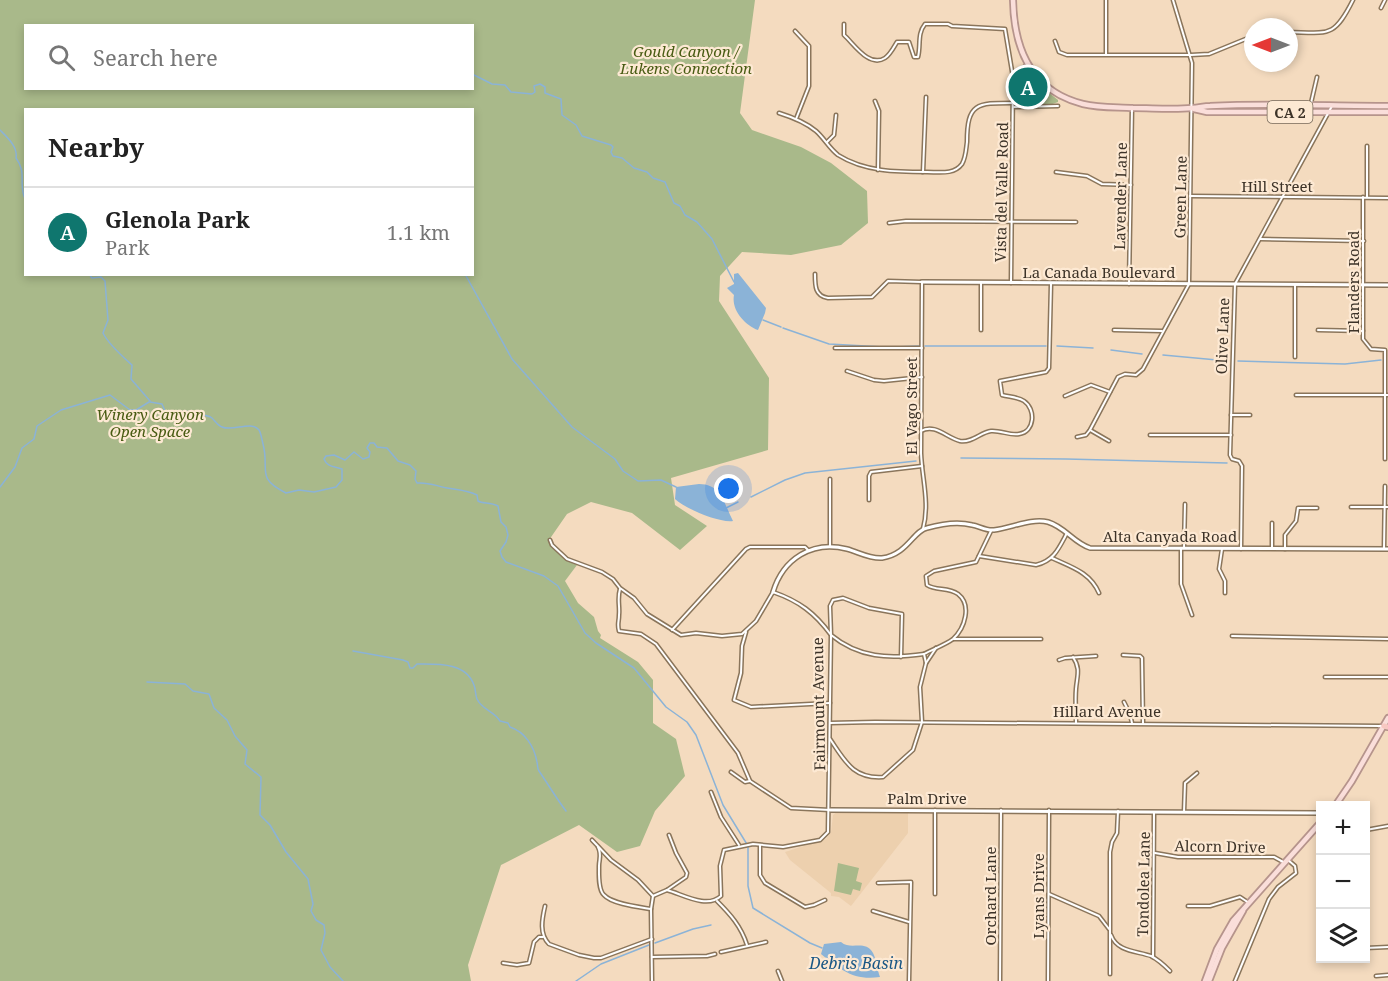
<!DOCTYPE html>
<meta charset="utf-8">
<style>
:root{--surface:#fff;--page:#f6f6f6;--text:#222;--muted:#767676;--line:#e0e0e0;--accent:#0f766e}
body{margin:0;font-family:"Noto Serif",serif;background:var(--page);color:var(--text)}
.controls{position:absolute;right:18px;bottom:18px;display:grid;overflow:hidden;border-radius:0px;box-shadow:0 3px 9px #0003}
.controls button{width:54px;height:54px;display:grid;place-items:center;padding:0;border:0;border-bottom:2px solid var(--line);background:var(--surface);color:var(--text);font:30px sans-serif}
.compass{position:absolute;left:1244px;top:18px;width:54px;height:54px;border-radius:50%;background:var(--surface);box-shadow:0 3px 9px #0003;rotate:270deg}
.you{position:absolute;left:729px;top:489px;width:21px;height:21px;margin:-15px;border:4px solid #fff;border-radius:50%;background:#1a73e8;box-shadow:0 0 0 9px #1a73e833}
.badge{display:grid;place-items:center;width:39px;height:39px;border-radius:50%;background:var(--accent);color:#fff;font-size:20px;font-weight:700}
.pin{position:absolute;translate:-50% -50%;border:3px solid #fff;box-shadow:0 2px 6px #0006}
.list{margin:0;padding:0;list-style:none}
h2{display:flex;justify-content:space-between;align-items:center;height:78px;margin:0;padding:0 24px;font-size:26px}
h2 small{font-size:20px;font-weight:400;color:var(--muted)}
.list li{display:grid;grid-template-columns:39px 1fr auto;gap:18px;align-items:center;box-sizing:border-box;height:90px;padding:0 24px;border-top:2px solid var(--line)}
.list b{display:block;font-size:22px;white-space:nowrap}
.list p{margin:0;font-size:20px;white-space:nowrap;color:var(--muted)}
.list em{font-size:20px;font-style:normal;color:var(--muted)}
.icon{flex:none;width:33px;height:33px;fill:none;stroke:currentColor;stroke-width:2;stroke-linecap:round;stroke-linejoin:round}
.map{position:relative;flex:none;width:1388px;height:981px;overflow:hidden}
.search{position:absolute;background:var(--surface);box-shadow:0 3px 9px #0003;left:24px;top:24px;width:450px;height:66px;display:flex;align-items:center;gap:15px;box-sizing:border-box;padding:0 21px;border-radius:0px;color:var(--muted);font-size:22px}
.panel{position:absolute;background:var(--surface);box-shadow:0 3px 9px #0003;left:24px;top:108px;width:450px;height:168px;border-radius:0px}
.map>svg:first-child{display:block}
</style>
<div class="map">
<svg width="1388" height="981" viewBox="0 0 1388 981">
<rect width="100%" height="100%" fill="#f4dbbf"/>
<!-- built -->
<polygon fill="#edd0ae" points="837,812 908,813 908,833 851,906 839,897 831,896 831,893 790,860 785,852 826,839 831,832 833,815"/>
<!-- green -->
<g fill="#a9b98a" fill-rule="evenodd">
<path d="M0,0H755L740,113L752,130L801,147L831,163L867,191L868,223L841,245L791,255L742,252L720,276L719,301L769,378L768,450L671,478L675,505L707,526L680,550L632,513L591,502L567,514L549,540C554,550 566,561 577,565L565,581L578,603L594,617L598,631L601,635L600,638L638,662L653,680V723L676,739L685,776L655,811L640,846L617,852L579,825L501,865L468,965L471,981H0ZM26,26H472V88H26ZM26,110H472V274H26Z"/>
<path d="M1023,72L1058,100V102L1047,106L1018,104L1016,102C1016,92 1013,77 1023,72Z"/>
<polygon points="838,863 859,868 856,881 862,883 860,891 853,889 851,895 834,891"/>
</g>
<!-- water -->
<g fill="#8bb3d7">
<path d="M738,273L766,308L765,313L758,330C745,325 731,310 734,295L727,288L734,284V274Z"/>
<path d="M699,484C722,484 724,504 733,521C719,523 686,509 675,499L676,487Z"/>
<path d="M841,942C851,951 865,939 873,953C877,961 877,969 880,977C853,981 840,969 821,954L824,944Z"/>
</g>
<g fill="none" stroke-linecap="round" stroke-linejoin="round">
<!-- stream -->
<g stroke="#8bb3d7" stroke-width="1.5">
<polyline points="472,74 492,84 505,85 511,92 532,94 535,92 534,86 540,84 545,87 545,93 561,99 562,115 576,125 582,136 611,145 613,147 611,152 613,156 622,158 634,168 647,172 653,178 665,182 674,203 680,206 685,215 697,222 712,239 734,282"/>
<path d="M0,130C8,138 18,147 16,158C28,174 17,184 26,201"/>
<path d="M89,274L92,278L101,277L105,281L108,320L103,333C109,345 122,356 132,365L131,379L150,401"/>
<polyline points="465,274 512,359 572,427 615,459 623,471 638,481 661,480 676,487"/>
<polyline points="763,320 781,327"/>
<polyline points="783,328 829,344 884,347"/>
<polyline points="925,346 1046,346"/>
<polyline points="1057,346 1093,348"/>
<polyline points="895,347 919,346"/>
<polyline points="1111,350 1142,354"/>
<polyline points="1163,355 1228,361"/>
<polyline points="1238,361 1345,364 1381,360"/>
<path d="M150,402L162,404L165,411L177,415C180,413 181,411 185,411C189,411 190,413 194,414C200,416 206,414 212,418C215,421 218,426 222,427C233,432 251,420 259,430C261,433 262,440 263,444C270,470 255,478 286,493L299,490L314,492L336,487L342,480V469C334,466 327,467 324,459L326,456L334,455L345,460L354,452L363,459L369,457L370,452L367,448L370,443H374L377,447L387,448L398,461L410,465L416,471L415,479L417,483C429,482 436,486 447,488C458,490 467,490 477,495L478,501C483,504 490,502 498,506L501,522L506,527L508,535L506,542L500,551L502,557L506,562L544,576L558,586L585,633L596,643L634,668L666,707L687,722L696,735L723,805L748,846V886L753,908L810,943L822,948"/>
<polyline points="961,458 1066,459 1227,463"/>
<polyline points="0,487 15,467 22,448 34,439 37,426 61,410 110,395 130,410 136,410 149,402"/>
<polyline points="751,497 785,480 805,473 916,461"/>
<polyline points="726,508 738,502"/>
<path d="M353,651L403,660L408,662L410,668H413L417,664C437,664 466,662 474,685C476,690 475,694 477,699C482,710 494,711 500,721L508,723L510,727C525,732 534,746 537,762C538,766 537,768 539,771C548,784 556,798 566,811"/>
<polyline points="147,682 185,684 193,691 209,694 214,708 227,720 235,736 247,750 245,764 261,777 260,815 270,825 286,852 308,879 313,904 311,911 316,920 324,925 325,933 321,950 330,967 343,981"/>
<polyline points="655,943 693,929 711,925"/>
<polyline points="576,981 601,964 649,945"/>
</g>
<defs>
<g id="minor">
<polyline points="1381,8 1385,0"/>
<path d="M844,24V35C854,44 869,68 885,58C890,55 894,47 897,42H909L914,57H918C921,45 917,34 925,24H948L952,26L1005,29L1013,77L1011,283"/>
<polyline points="795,31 809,46 809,86 796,119"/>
<path d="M1289,32C1329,33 1334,38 1353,0"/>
<polyline points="1055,41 1059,52 1067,55 1191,55 1209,54 1253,36"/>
<polyline points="1106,54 1106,0"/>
<polyline points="1013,77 1018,70 1028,65"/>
<polyline points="875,101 879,111 878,170"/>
<polyline points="1311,103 1317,77"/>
<polyline points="1014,107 1058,106"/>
<path d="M779,113C792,117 805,122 816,131C824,138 829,148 838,155C865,172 897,172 927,172C939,172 954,175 962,164C966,157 966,149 967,142C967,103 977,103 1012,103"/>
<polyline points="827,142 834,135 836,115"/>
<polyline points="923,172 926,97"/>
<polyline points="1056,172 1087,176 1102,184 1131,185"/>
<polyline points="1190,196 1388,198"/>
<polyline points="1363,197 1363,339 1371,349 1385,350 1385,459"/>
<polyline points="1367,197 1367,146"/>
<polyline points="889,223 906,221 1076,222"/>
<polyline points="1260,239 1364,241"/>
<path d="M815,274C815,286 815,296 828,298L872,297L888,281L922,282L921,453C922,479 930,503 923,529"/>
<polyline points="981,283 981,330"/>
<polyline points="1129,284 1132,108"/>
<polyline points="1114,330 1162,331"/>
<polyline points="1318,330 1363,331"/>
<polyline points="835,348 922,348"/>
<polyline points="1295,357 1295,285"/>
<polyline points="847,371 874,380 884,381 922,377"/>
<polyline points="1296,395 1388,395"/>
<polyline points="1065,396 1091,385 1110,392"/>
<polyline points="1231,415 1250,415"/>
<polyline points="1090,430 1109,441"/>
<path d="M921,431C935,423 947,438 960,441C972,443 981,432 991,431C1000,430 1011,436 1019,434C1035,432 1036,409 1024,401C1018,397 1009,397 1002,395L1000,381L1046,372L1049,368L1051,284"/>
<polyline points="1150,435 1231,435"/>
<polyline points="1077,437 1086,435 1090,430 1118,377 1125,374 1136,375 1143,369 1189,284 1192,63 1173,0"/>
<polyline points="869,500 869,476 871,472 922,466"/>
<polyline points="1351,507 1388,507"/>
<path d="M550,540L552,545L567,559L602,572L613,579L620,588L634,598L647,614L681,635L696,633L722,636L742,634L756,621L773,592C799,601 815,613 831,635L828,832L820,840L783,847L753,844L724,850L720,866L721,896C707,909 684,895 667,890L653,896"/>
<polyline points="830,546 830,479"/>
<polyline points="1272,547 1272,523"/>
<polyline points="1181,548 1181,584 1192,615"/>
<polyline points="1184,548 1185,504"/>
<polyline points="1222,549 1219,569 1225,581 1225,593"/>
<polyline points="1241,549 1242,466 1239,461 1232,459 1230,455 1235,284 1332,106"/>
<polyline points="1285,549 1285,535 1296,521 1298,508 1317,508"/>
<polyline points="1384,549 1385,486"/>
<path d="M979,556L1036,565C1054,561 1059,548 1067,533"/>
<path d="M1052,558C1071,567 1090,572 1099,593"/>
<path d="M620,589C617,599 620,606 619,615C619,622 617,624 619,631L641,634L656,644L738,753L750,781L791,808L830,810"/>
<polyline points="672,630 746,549 750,547 805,547 808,550"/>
<polyline points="746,632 742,646 741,673 734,700 751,707 830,703"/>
<polyline points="1232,636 1388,639"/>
<polyline points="954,639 1041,639"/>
<polyline points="1123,655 1140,656 1142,658 1143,723"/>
<path d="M901,657L902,614L869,608L843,598L833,600L830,606L831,635C859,658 889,659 924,654"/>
<path d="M1073,657C1081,669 1077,676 1076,689C1075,700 1076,712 1076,723"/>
<polyline points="1059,660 1065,658 1096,656"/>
<polyline points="926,663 936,648"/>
<polyline points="1325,677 1388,677"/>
<polyline points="1124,702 1130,714 1132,723"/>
<polyline points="830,723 875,722 1381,726"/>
<path d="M830,739C845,761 853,779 883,777L913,750L922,722L920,687L926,663L924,654C933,649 945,645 953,639C965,628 972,605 958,594C948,587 936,591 927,585L926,576L934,571L976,562L991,531"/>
<polyline points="731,772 745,782 750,781"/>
<polyline points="711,792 721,817 739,845"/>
<polyline points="1184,812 1185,783 1197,773"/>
<polyline points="1366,830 1388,826"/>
<polyline points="592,840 611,860 638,880 653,896"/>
<polyline points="760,845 760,875 765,883 805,907 814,905 825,900"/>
<path d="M598,847C602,855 599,859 599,866C599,873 598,890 604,895C612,904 639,907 651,909"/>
<polyline points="1155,853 1178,857 1274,857 1285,863"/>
<polyline points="878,883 911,882 909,981"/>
<polyline points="667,890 686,877 687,873 676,853 669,835"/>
<polyline points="935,894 935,810"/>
<polyline points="1049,894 1099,916 1109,929"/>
<path d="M717,901C730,914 741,926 747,945"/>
<path d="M545,906C542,919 539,934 549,944L579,955L594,958H601L652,939"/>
<polyline points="1188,906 1210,906 1240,897 1249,903"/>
<polyline points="873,911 909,922"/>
<path d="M1111,935C1117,952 1137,951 1151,956C1157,959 1165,966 1170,971"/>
<polyline points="1366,948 1388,947"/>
<polyline points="721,952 766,942"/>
<polyline points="652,957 707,956 715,954"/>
<polyline points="1153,957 1154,813"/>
<polyline points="503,963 517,965 529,963 534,942 539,937 543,937"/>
<polyline points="778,971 782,981"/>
<polyline points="1110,974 1110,852 1112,842 1117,833 1118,811"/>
<polyline points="1376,976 1388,975"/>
<polyline points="652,981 651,909 653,896"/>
<polyline points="1000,981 1001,810"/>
<polyline points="1048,981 1049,810"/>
<polyline points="1235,981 1269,899 1278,887 1296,873 1295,866 1288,860"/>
</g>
<g id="tertiary">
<polyline points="922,282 1388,285"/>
<path d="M773,592C783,559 812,540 847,549C858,552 870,559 882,558C908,554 913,531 927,528C941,524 957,521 972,525C979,526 986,531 994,530C1011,528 1031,518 1048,522C1065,527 1074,543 1090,548L1388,549"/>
<polyline points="830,810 1320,813"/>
</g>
<g id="primary">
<path d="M1013,0C1014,49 1031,91 1083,104C1099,108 1116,107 1133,108C1152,108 1173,110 1192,108C1198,108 1204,106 1210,106C1269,103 1329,106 1388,106"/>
<polyline points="1194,109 1207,112 1388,112"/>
<polyline points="1335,806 1352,781 1388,718"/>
<polyline points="1205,981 1217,949 1233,921 1320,823"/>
<polyline points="1209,981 1222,948 1243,911"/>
</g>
<polyline id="motorway" points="1384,726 1388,727"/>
</defs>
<!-- minor casing -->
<use href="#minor" stroke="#8a755b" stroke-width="5"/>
<!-- tertiary casing -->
<use href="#tertiary" stroke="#8a755b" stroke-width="6"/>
<!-- primary casing -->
<use href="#primary" stroke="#b6948c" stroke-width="8"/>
<!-- motorway casing -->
<use href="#motorway" stroke="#b6948c" stroke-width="8"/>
<!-- minor -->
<use href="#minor" stroke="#fff" stroke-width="2"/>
<!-- tertiary -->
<use href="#tertiary" stroke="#fff" stroke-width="3"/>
<!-- primary -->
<use href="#primary" stroke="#fadeda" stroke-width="4.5"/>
<!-- motorway -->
<use href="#motorway" stroke="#f7c8c2" stroke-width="5"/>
</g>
<g text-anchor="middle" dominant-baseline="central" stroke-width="4.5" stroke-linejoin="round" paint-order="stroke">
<!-- shield labels -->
<rect fill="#fde9d3" stroke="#776a5b" stroke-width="1.5" x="1267.5" y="101" width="45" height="22" rx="4.5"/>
<g font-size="14" font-weight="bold" fill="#3d3328">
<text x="1290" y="112">CA 2</text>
</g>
<!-- park labels -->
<g font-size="15" font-style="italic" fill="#485b12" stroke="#fde9d3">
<text x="686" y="51">Gould Canyon /<tspan x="686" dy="17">Lukens Connection</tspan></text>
<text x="150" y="414">Winery Canyon<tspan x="150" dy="17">Open Space</tspan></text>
</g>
<!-- street labels -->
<g font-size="15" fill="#3d3328" stroke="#fde9d3">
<text x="1277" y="186">Hill Street</text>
<text transform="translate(1001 192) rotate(-89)">Vista del Valle Road</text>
<text transform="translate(1120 196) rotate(-89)">Lavender Lane</text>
<text transform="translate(1180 197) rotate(-89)">Green Lane</text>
<text x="1099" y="272">La Canada Boulevard</text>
<text transform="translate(1353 282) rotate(-90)">Flanders Road</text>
<text transform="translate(1222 336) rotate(-88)">Olive Lane</text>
<text transform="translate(911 406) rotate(-90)">El Vago Street</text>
<text x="1170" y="536">Alta Canyada Road</text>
<text transform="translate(818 704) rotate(-91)">Fairmount Avenue</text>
<text x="1107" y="711">Hillard Avenue</text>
<text x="927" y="798">Palm Drive</text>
<text transform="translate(1220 846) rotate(1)">Alcorn Drive</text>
<text transform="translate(1143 884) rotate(-89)">Tondolea Lane</text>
<text transform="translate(990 896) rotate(-90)">Orchard Lane</text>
<text transform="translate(1038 896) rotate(-90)">Lyans Drive</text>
</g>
<!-- water labels -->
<g font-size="16" font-style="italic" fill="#1a5785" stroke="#fde9d3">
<text x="856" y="963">Debris Basin</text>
</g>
</g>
</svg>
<div class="controls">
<button>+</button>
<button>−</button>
<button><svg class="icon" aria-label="layers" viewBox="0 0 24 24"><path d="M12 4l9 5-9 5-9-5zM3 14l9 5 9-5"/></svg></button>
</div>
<svg class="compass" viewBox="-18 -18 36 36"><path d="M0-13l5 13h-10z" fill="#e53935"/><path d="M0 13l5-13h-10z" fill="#767676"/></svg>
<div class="you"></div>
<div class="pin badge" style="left:1028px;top:87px">A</div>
<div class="search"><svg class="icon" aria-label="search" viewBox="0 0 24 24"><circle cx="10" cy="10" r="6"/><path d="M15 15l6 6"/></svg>Search here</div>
<section class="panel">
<h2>Nearby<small></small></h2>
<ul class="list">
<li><span class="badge">A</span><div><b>Glenola Park</b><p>Park</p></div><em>1.1 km</em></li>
</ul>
</section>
</div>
